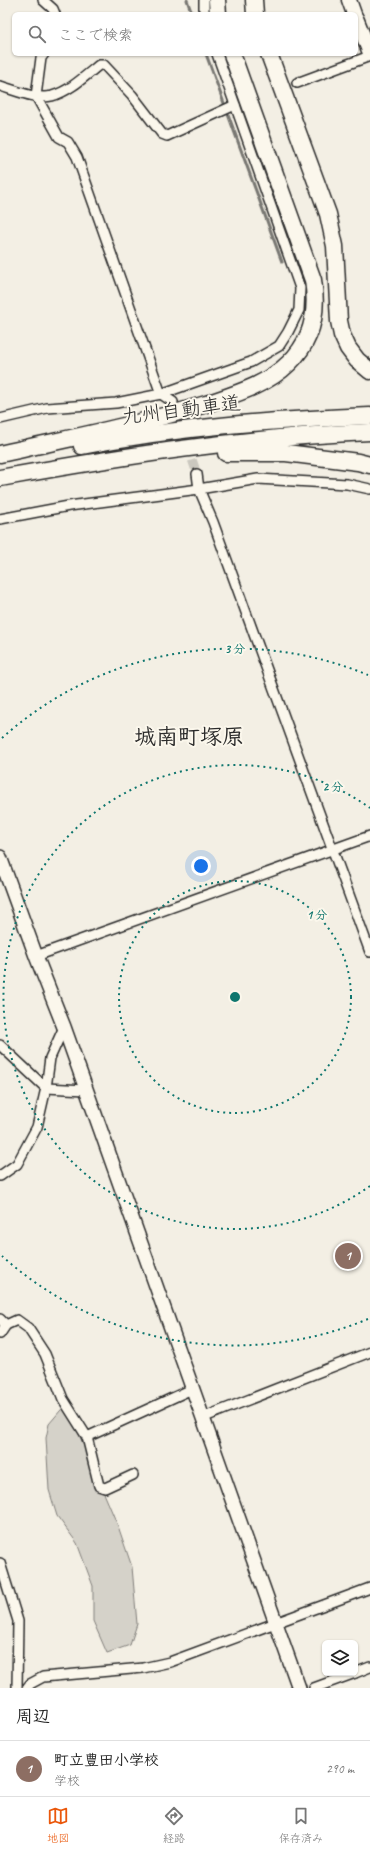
<!DOCTYPE html>
<html lang="ja">
<meta charset="utf-8">
<style>
:root{--surface:#fff;--page:#f6f6f6;--text:#222;--muted:#767676;--line:#e0e0e0;--accent:#ea580c}
body{margin:0;font-family:Caveat,"Klee One",sans-serif;background:var(--page);color:var(--text)}
.controls{position:absolute;right:12px;bottom:12px;display:grid;overflow:hidden;border-radius:6px;box-shadow:0 1px 3px #0004}
.controls button{width:36px;height:36px;display:grid;place-items:center;padding:0;border:0;border-bottom:1px solid var(--line);background:var(--surface);color:var(--text);font:20px sans-serif}
.you{position:absolute;left:201px;top:866px;width:14px;height:14px;margin:-10px;border:3px solid #fff;border-radius:50%;background:#1a73e8;box-shadow:0 0 0 6px #1a73e833}
.badge{display:grid;place-items:center;width:26px;height:26px;border-radius:50%;background:var(--accent);color:#fff;font-size:13px;font-weight:700}
.pin{position:absolute;translate:-50% -50%;border:2px solid #fff;box-shadow:0 1px 4px #0006}
.list{margin:0;padding:0;list-style:none}
h2{display:flex;justify-content:space-between;align-items:center;height:52px;margin:0;padding:0 16px;font-size:17px}
h2 small{font-size:13px;font-weight:400;color:var(--muted)}
.list li{display:grid;grid-template-columns:26px 1fr auto;gap:12px;align-items:center;box-sizing:border-box;height:56px;padding:0 16px;border-top:1px solid var(--line)}
.list b{display:block;font-size:15px;white-space:nowrap}
.list p{margin:0;font-size:13px;white-space:nowrap;color:var(--muted)}
.list em{font-size:13px;font-style:normal;color:var(--muted)}
.icon{flex:none;width:22px;height:22px;fill:none;stroke:currentColor;stroke-width:2;stroke-linecap:round;stroke-linejoin:round}
.map{position:relative;flex:none;width:370px;height:1688px;overflow:hidden}
.search{position:absolute;background:var(--surface);box-shadow:0 1px 3px #0004;left:12px;right:12px;top:12px;height:44px;display:flex;align-items:center;gap:10px;box-sizing:border-box;padding:0 14px;border-radius:6px;color:var(--muted);font-size:15px}
.sheet{height:108px;background:var(--surface)}
nav{display:flex;justify-content:space-around;align-items:center;box-sizing:border-box;height:56px;border-top:1px solid var(--line);background:var(--surface);font-size:11px;color:var(--muted)}
nav a{display:grid;justify-items:center;gap:2px}
nav .on{color:var(--accent)}
.map>svg:first-child{display:block}
</style>
<div class="map">
<svg width="370" height="1688" viewBox="0 0 370 1688">
<rect width="100%" height="100%" fill="#f3efe4"/>
<filter id="ink" filterUnits="userSpaceOnUse"><feTurbulence type="fractalNoise" baseFrequency=".025" numOctaves="2"/><feDisplacementMap in="SourceGraphic" scale="8" xChannelSelector="R" yChannelSelector="G"/><feConvolveMatrix kernelMatrix="1 2 1 2 8 2 1 2 1" color-interpolation-filters="sRGB"/></filter>
<g filter="url(#ink)">
<!-- green -->
<polygon fill="#d5d2c9" stroke="#807e7a" points="66,1404 118,1526 132,1567 137,1624 130,1645 107,1653 93,1621 93,1586 77,1543 57,1516 49,1490 46,1438 49,1424"/>
<g fill="none" stroke-linecap="round" stroke-linejoin="round">
<!-- stream -->
<g stroke="#787772" stroke-width="3">
<polyline points="187,0 192,14"/>
<polyline points="206,54 282,262"/>
</g>
<!-- street-tunnel -->
<polyline stroke="#cbc8bf" stroke-width="9" stroke-dasharray="9 4.5" stroke-linecap="butt" points="175,409 197,474"/>
<defs>
<g id="street">
<polyline points="43,0 53,9 55,14"/>
<polyline points="204,0 204,14"/>
<polyline points="44,54 41,58 36,96 59,137 68,142 77,157 161,394 173,402"/>
<polyline points="297,83 370,56"/>
<path d="M0,86C15,90 36,100 52,96C70,91 85,76 99,65H104L132,95L162,134L167,136L235,105"/>
<polyline points="0,419 47,408 116,403 161,394 251,362 279,346 288,332 299,310 300,288 217,54"/>
<polyline points="197,474 199,489 213,522 370,952"/>
<polyline points="0,519 69,506 199,489 258,479 347,484 370,489"/>
<polyline points="36,956 370,836"/>
<polyline points="0,1045 46,1088 86,1090"/>
<polyline points="0,1176 17,1164 37,1127 46,1088 50,1058 64,1027"/>
<polyline points="0,1319 6,1325 0,1334"/>
<polyline points="6,1325 17,1320 28,1328 45,1354 63,1399 87,1437 192,1389"/>
<polyline points="202,1418 370,1352"/>
<polyline points="87,1437 99,1486 105,1488 133,1475"/>
<polyline points="0,1563 18,1621 17,1688"/>
<polyline points="355,1673 370,1667"/>
<polyline points="27,1688 30,1684 43,1677 143,1668 170,1662 370,1588"/>
<polyline points="314,1688 355,1673"/>
</g>
<polyline id="secondary" points="0,857 36,956 64,1027 299,1688"/>
<g id="primary">
<polyline points="349,0 354,14"/>
<polyline points="356,18 370,53"/>
</g>
<g id="highway">
<polyline points="217,0 218,14"/>
<polyline points="254,0 255,14"/>
<polyline points="269,54 328,214 335,246 339,321 342,335 348,348 357,360 370,371"/>
<path d="M82,446C177,427 273,420 370,416"/>
<polyline points="226,453 286,453 358,462 370,465"/>
<path d="M0,454C69,438 138,425 206,404C235,394 267,385 289,363C313,340 318,311 313,280L232,54"/>
<path d="M0,478C123,456 245,437 370,432"/>
</g>
</defs>
<!-- street casing -->
<use href="#street" stroke="#2b2b2b" stroke-width="12"/>
<!-- secondary casing -->
<use href="#secondary" stroke="#2b2b2b" stroke-width="16"/>
<!-- primary casing -->
<use href="#primary" stroke="#2b2b2b" stroke-width="17"/>
<!-- highway casing -->
<use href="#highway" stroke="#2b2b2b" stroke-width="19"/>
<!-- street -->
<use href="#street" stroke="#fbf7ec" stroke-width="9"/>
<!-- secondary -->
<use href="#secondary" stroke="#fbf7ec" stroke-width="13"/>
<!-- primary -->
<use href="#primary" stroke="#fbf7ec" stroke-width="14"/>
<!-- highway -->
<use href="#highway" stroke="#fbf7ec" stroke-width="16"/>
</g>
</g>
<!-- distance rings -->
<g fill="none" stroke="#0f766e" stroke-width="2" stroke-dasharray="2 4">
<circle cx="235" cy="997" r="116"/>
<path d="M370 1186A232 232 0 1 1 370 808"/>
<path d="M368 1319A348 348 0 0 1 2 1256M2 738A348 348 0 0 1 368 675"/>
</g>
<g text-anchor="middle" dominant-baseline="central" stroke-width="4" stroke-linejoin="round" paint-order="stroke">
<!-- street labels -->
<g font-size="20" fill="#2b2b2b" stroke="#fbf7ec">
<text transform="translate(181 410) rotate(-7)">九州自動車道</text>
</g>
<!-- quarter labels -->
<g font-size="22" font-weight="bold" fill="#2b2b2b" stroke="#fbf7ec">
<text x="189" y="737">城南町塚原</text>
</g>
</g>
<circle cx="235" cy="997" r="6" fill="#0f766e" stroke="#fbf7ec" stroke-width="2"/>
<g font-size="12" text-anchor="middle" font-weight="bold" fill="#0f766e" stroke="#fbf7ec" stroke-width="4" stroke-linejoin="round" paint-order="stroke">
<text x="235" y="653">3 分</text>
<text x="333" y="791">2 分</text>
<text x="317" y="919">1 分</text>
</g>
</svg>
<div class="controls">
<button><svg class="icon" aria-label="layers" viewBox="0 0 24 24"><path d="M12 4l9 5-9 5-9-5zM3 14l9 5 9-5"/></svg></button>
</div>
<div class="you"></div>
<div class="pin badge" style="left:348px;top:1256px;background:#8d6e63">1</div>
<div class="search"><svg class="icon" aria-label="search" viewBox="0 0 24 24"><circle cx="10" cy="10" r="6"/><path d="M15 15l6 6"/></svg>ここで検索</div>
</div>
<section class="sheet">
<h2>周辺<small></small></h2>
<ul class="list">
<li><span class="badge" style="background:#8d6e63">1</span><div><b>町立豊田小学校</b><p>学校</p></div><em>290 m</em></li>
</ul>
</section>
<nav>
<a class="on"><svg class="icon" aria-label="map" viewBox="0 0 24 24"><path d="M3 6l6-2 6 2 6-2v14l-6 2-6-2-6 2zM9 4v14M15 6v14"/></svg>地図</a>
<a><svg class="icon" aria-label="directions" viewBox="0 0 24 24"><path d="M12 3l9 9-9 9-9-9zM9 14v-3h6M13 9l2 2-2 2"/></svg>経路</a>
<a><svg class="icon" aria-label="saved" viewBox="0 0 24 24"><path d="M7 4h10v16l-5-4-5 4z"/></svg>保存済み</a>
</nav>
